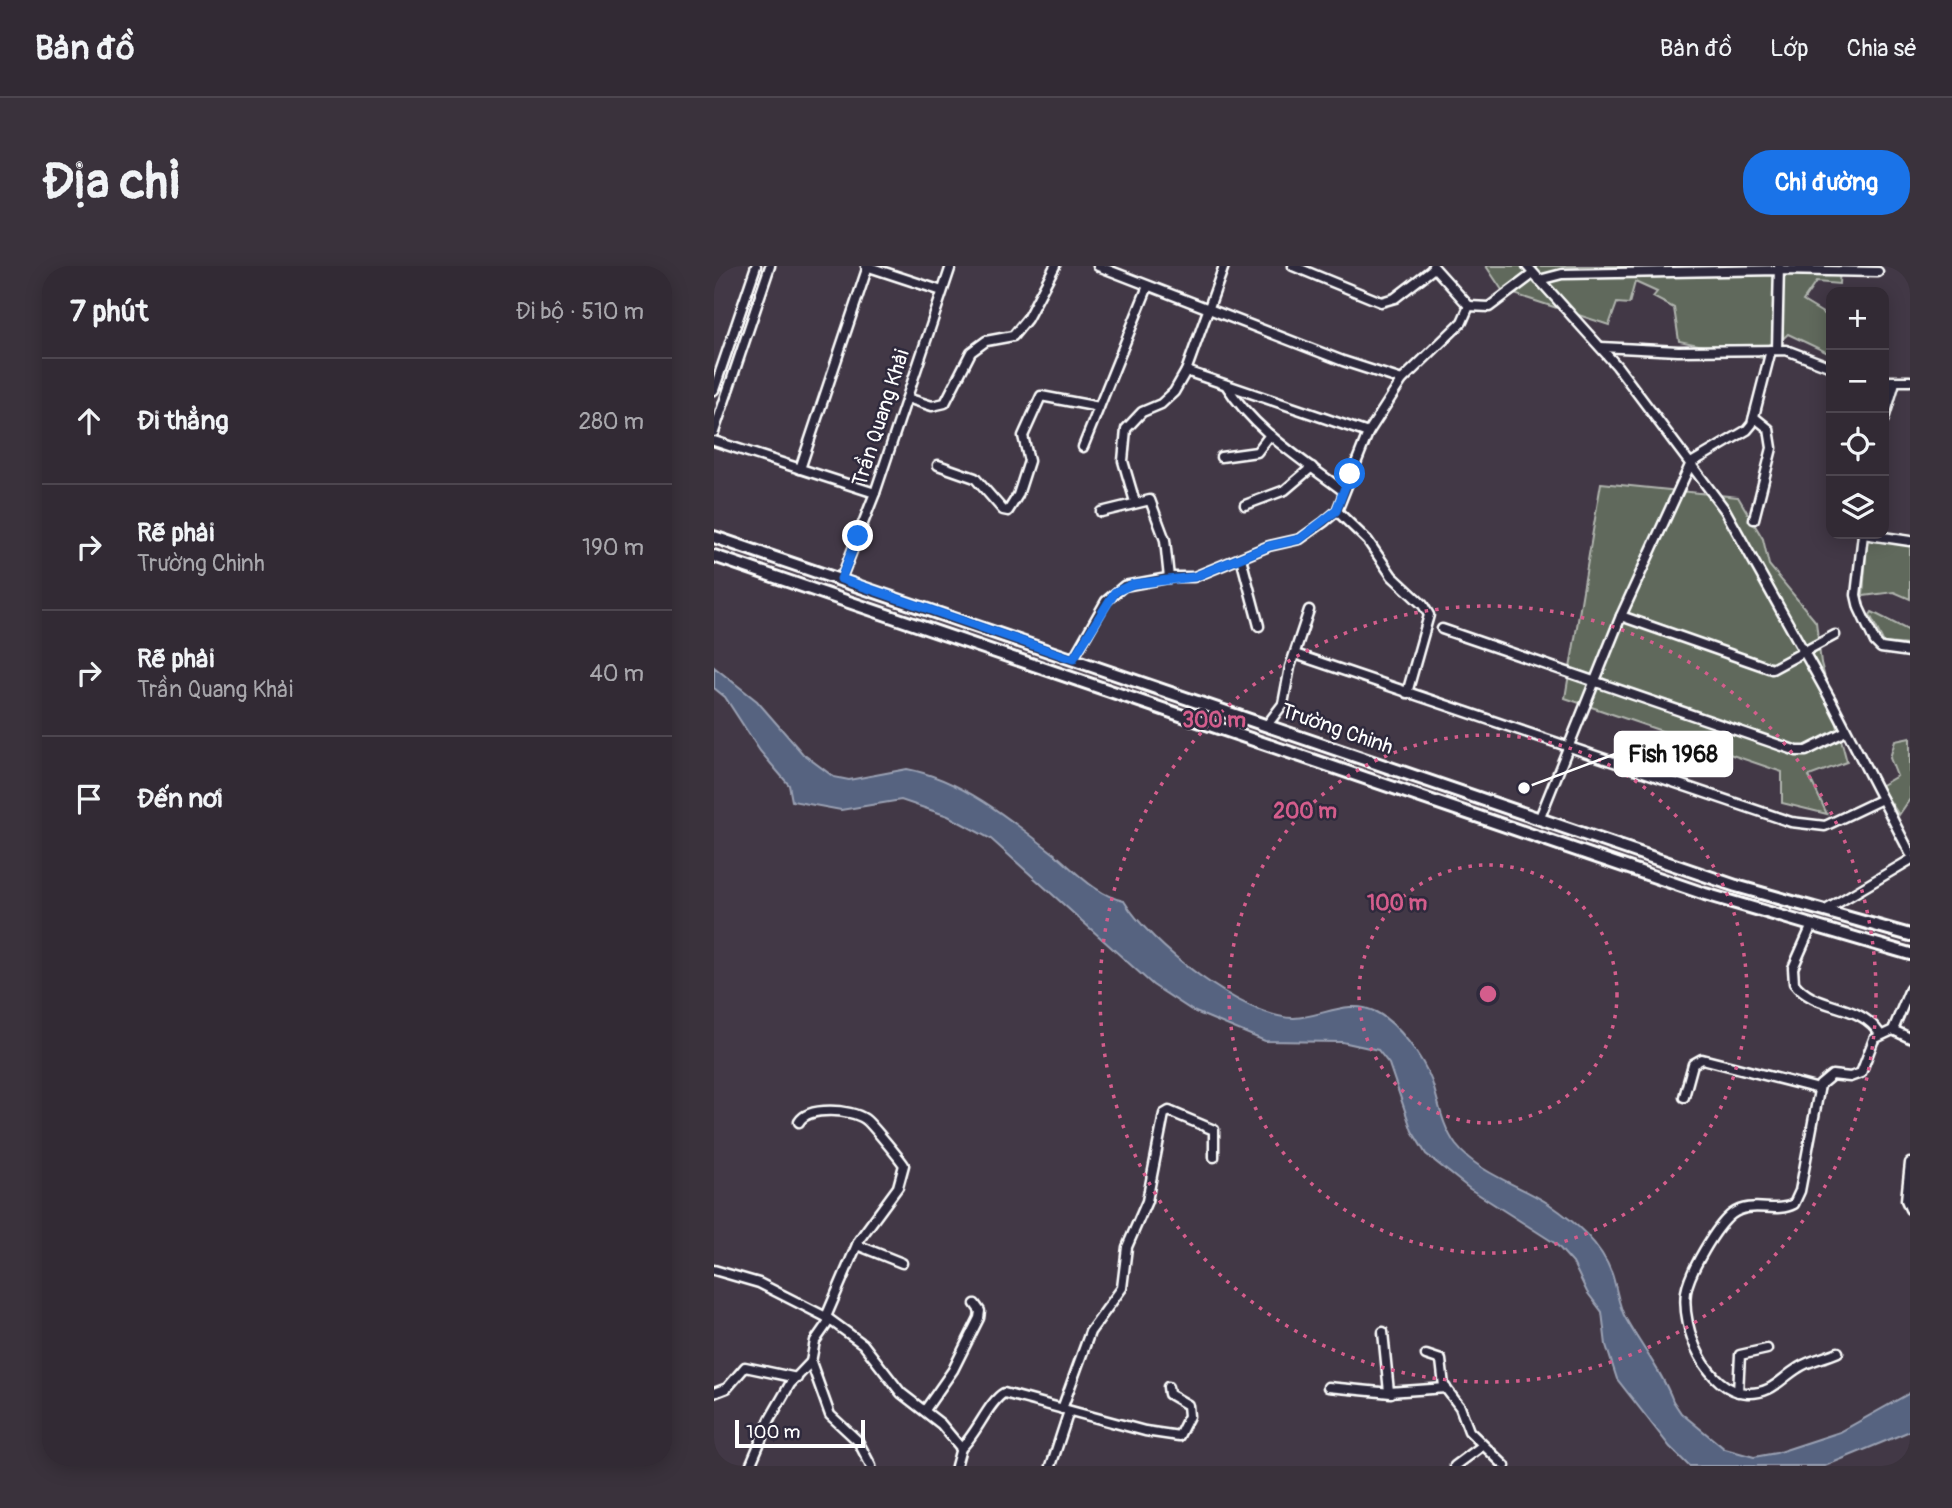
<!DOCTYPE html>
<html lang="vi">
<meta charset="utf-8">
<style>
:root{--surface:#322a34;--page:#3a323c;--text:#f1f3f6;--muted:#a8a7ac;--line:#4d464f;--accent:#1a73e8}
body{margin:0;font-family:Pangolin,sans-serif;background:var(--page);color:var(--text)}
.controls{position:absolute;right:21px;top:21px;display:grid;overflow:hidden;border-radius:14px;box-shadow:0 4px 18px #0003}
.controls button{width:63px;height:63px;display:grid;place-items:center;padding:0;border:0;border-bottom:2px solid var(--line);background:var(--surface);color:var(--text);font:35px sans-serif}
.scale{position:absolute;left:21px;bottom:18px;width:130px;box-sizing:border-box;padding-left:7px;border:4px solid #fff;border-top:0;font-size:19px;line-height:24px;white-space:nowrap;color:#fff;-webkit-text-stroke:5px #2f2a3d;paint-order:stroke}
.stop{position:absolute;width:21px;height:21px;margin:-16px;border:5px solid #1a73e8;border-radius:50%;background:#fff}
.stop.end{background:#1a73e8;border-color:#fff;box-shadow:0 2px 7px #0008}
.list{margin:0;padding:0;list-style:none}
h2{display:flex;justify-content:space-between;align-items:center;height:91px;margin:0;padding:0 28px;font-size:30px}
h2 small{font-size:23px;font-weight:400;color:var(--muted)}
.list li{display:grid;grid-template-columns:46px 1fr auto;gap:21px;align-items:center;box-sizing:border-box;height:126px;padding:0 28px;border-top:2px solid var(--line)}
.list b{display:block;font-size:26px;white-space:nowrap}
.list p{margin:0;font-size:23px;white-space:nowrap;color:var(--muted)}
.list em{font-size:23px;font-style:normal;color:var(--muted)}
.icon{flex:none;width:38px;height:38px;fill:none;stroke:currentColor;stroke-width:2;stroke-linecap:round;stroke-linejoin:round}
.map{position:relative;flex:none;width:1196px;height:1200px;overflow:hidden;border-radius:28px}
header{display:flex;align-items:center;gap:42px;box-sizing:border-box;height:98px;padding:0 35px;background:var(--surface);border-bottom:2px solid var(--line)}
header strong{font-size:33px}
nav{display:flex;gap:38px;margin-inline-start:auto;font-size:24px}
.intro{display:flex;align-items:center;justify-content:space-between;box-sizing:border-box;height:168px;padding:0 42px}
h1{margin:0;font-size:49px}
.button{padding:18px 32px;border-radius:28px;background:var(--accent);color:#fff;font-size:24px;font-weight:700}
main{display:flex;gap:42px;padding:0 42px}
aside{flex:1;background:var(--surface);border-radius:28px;box-shadow:0 4px 18px #0003}
.map>svg:first-child{display:block}
</style>
<header>
<strong>Bản đồ</strong>
<nav><a>Bản đồ</a><a>Lớp</a><a>Chia sẻ</a></nav>
</header>
<div class="intro"><h1>Địa chỉ</h1><a class="button">Chỉ đường</a></div>
<main>
<aside>
<h2>7 phút<small>Đi bộ · 510 m</small></h2>
<ul class="list">
<li><svg class="icon" aria-label="ahead" viewBox="0 0 24 24"><path d="M12 20V5M6 11l6-6 6 6"/></svg><div><b>Đi thẳng</b></div><em>280 m</em></li>
<li><svg class="icon" aria-label="right" viewBox="0 0 24 24"><path d="M7 20v-9h11M14 6l5 5-5 5"/></svg><div><b>Rẽ phải</b><p>Trường Chinh</p></div><em>190 m</em></li>
<li><svg class="icon" aria-label="right" viewBox="0 0 24 24"><path d="M7 20v-9h11M14 6l5 5-5 5"/></svg><div><b>Rẽ phải</b><p>Trần Quang Khải</p></div><em>40 m</em></li>
<li><svg class="icon" aria-label="arrive" viewBox="0 0 24 24"><path d="M6 21V4h12l-3 4 3 4H6"/></svg><div><b>Đến nơi</b></div></li>
</ul>
</aside>
<div class="map">
<svg width="1196" height="1200" viewBox="0 0 1196 1200">
<rect width="100%" height="100%" fill="#423846"/>
<filter id="ink" filterUnits="userSpaceOnUse"><feTurbulence type="fractalNoise" baseFrequency=".0143" numOctaves="2"/><feDisplacementMap in="SourceGraphic" scale="14" xChannelSelector="R" yChannelSelector="G"/><feConvolveMatrix kernelMatrix="1 2 1 2 8 2 1 2 1" color-interpolation-filters="sRGB"/></filter>
<g filter="url(#ink)">
<!-- green -->
<g fill="#60695c" stroke="#b0b4ae" stroke-width="2">
<polygon points="772,0 1126,0 1125,18 1102,16 1089,35 1117,52 1114,87 1074,68 1048,92 965,75 960,42 939,31 943,26 921,16 915,38 903,37 895,59 788,24"/>
<polygon points="887,217 1024,231 1049,273 1055,299 1102,356 1107,397 1133,496 1095,510 1113,548 1068,537 1068,506 851,432"/>
<polygon points="1153,272 1196,279 1196,333 1180,326 1149,330"/>
<polygon points="1158,346 1196,365 1196,379 1170,377 1156,349"/>
<polygon points="1196,472 1196,533 1185,549 1166,520 1183,510 1176,492 1181,475"/>
</g>
<!-- water -->
<path fill="#566380" stroke="#9aa1b3" stroke-width="2" d="M0,401L43,435L89,488L120,511L135,514L193,503C248,513 300,556 343,590C363,607 384,630 410,635C435,677 529,752 580,752C608,751 635,732 662,746C685,758 709,792 718,816C725,837 728,860 742,879C765,908 806,919 835,938C861,956 887,977 898,1008C903,1022 904,1040 912,1053C927,1080 948,1106 959,1135L967,1147L1011,1183L1040,1191L1062,1187L1126,1166L1196,1127V1165L1111,1200H975L956,1181L903,1113L892,1079L888,1046L873,1026L859,997L842,978L756,923L712,888L698,865L675,798L664,784L628,776L551,775L479,745L439,719L277,573L234,550L187,534L127,544L78,535L75,519L46,485L11,431L0,422Z"/>
<g fill="none" stroke-linecap="round" stroke-linejoin="round">
<defs>
<g id="street">
<polyline points="152,0 228,25"/>
<polyline points="384,0 629,95 688,114"/>
<polyline points="579,0 667,36 681,32 720,2"/>
<polyline points="719,0 755,40"/>
<polyline points="813,0 903,100 1011,244 1118,436 1196,587"/>
<polyline points="825,14 848,8 1065,4 1164,6"/>
<polyline points="755,40 775,41 819,8"/>
<polyline points="887,81 964,85 1072,84 1117,101"/>
<polyline points="1063,84 1065,0"/>
<polyline points="472,105 654,167"/>
<polyline points="1170,115 1196,115"/>
<path d="M512,119C540,164 587,193 628,224"/>
<polyline points="0,124 42,0"/>
<polyline points="193,132 218,140 231,137 257,86 272,75 299,70 313,53 341,0"/>
<polyline points="1170,153 1181,116"/>
<polyline points="0,166 56,0"/>
<polyline points="0,175 161,227"/>
<polyline points="369,181 434,20"/>
<polyline points="507,191 543,186 556,169"/>
<polyline points="224,199 261,212 289,244 294,245 304,229 315,195 309,170 327,130 385,141"/>
<polyline points="86,203 154,0"/>
<polyline points="421,236 409,195 412,163 428,146 447,138 460,126 472,105 510,0"/>
<polyline points="531,239 571,224 598,201"/>
<polyline points="623,245 654,275 678,310 709,339 715,349 693,427"/>
<polyline points="387,246 436,234 451,274 455,312"/>
<polyline points="1040,253 1058,182 1055,163 1040,151"/>
<polyline points="1149,268 1142,329 1145,342 1161,376 1167,382 1196,386"/>
<polyline points="1149,268 1196,275"/>
<polyline points="527,292 545,360"/>
<polyline points="127,313 161,227 237,0"/>
<polyline points="907,350 1058,403 1121,369"/>
<polyline points="728,363 1083,485 1092,485 1132,465"/>
<polyline points="581,388 1077,556 1111,560 1168,533"/>
<polyline points="359,393 392,335 410,320 459,311 480,311 555,280 586,273 610,256 623,245 654,167 688,114 748,56 755,40"/>
<polyline points="553,459 569,438 576,401 595,344"/>
<polyline points="825,554 907,350 977,197 1033,164 1038,158 1057,84"/>
<polyline points="1110,645 1196,594"/>
<path d="M1098,659L1079,702L1080,717C1102,746 1145,735 1166,768"/>
<polyline points="1179,764 1196,772"/>
<polyline points="970,831 979,798 988,793 1105,823"/>
<path d="M85,856C94,840 137,843 151,853C156,856 186,893 190,899L184,921L145,974L112,1051L149,1078L187,1127L227,1158L247,1182L242,1200"/>
<polyline points="1196,897 1192,934 1196,943"/>
<polyline points="143,979 188,997"/>
<polyline points="0,1004 45,1017 112,1051"/>
<polyline points="669,1066 675,1126 732,1122"/>
<path d="M1124,1086C1111,1092 1096,1094 1084,1102C1066,1113 1058,1128 1033,1127C993,1126 967,1062 972,1026C975,1007 1002,960 1018,948C1037,934 1061,948 1080,938L1086,925L1106,819L1118,809L1136,811L1147,807L1160,773L1179,764L1196,723"/>
<polyline points="712,1089 727,1094 730,1120 746,1141 755,1165 791,1200"/>
<polyline points="97,1096 116,1149 144,1175 157,1200"/>
<polyline points="614,1121 677,1127"/>
<polyline points="1024,1126 1026,1089 1053,1083"/>
<polyline points="0,1127 13,1122 31,1101 83,1112"/>
<polyline points="348,1143 376,1066 408,1022 413,981 433,935 450,848 455,845 500,864 500,891"/>
<polyline points="211,1144 239,1104 265,1052 266,1045 261,1038"/>
<path d="M247,1182C262,1169 275,1135 290,1127L431,1165L465,1170L475,1150L474,1139L455,1128L454,1121"/>
<polyline points="36,1200 56,1153 76,1118 97,1096 101,1075 115,1055"/>
<polyline points="337,1200 355,1145"/>
<polyline points="741,1200 768,1180"/>
</g>
<g id="secondary">
<polyline points="0,271 1022,620 1196,669"/>
<polyline points="0,290 991,628 1196,688"/>
</g>
</defs>
<!-- street casing -->
<use href="#street" stroke="#fff" stroke-width="13"/>
<!-- secondary casing -->
<use href="#secondary" stroke="#fff" stroke-width="16"/>
<!-- street -->
<use href="#street" stroke="#2f2a3d" stroke-width="8"/>
<!-- secondary -->
<use href="#secondary" stroke="#2f2a3d" stroke-width="10"/>
</g>
</g>
<g fill="none" stroke-linecap="round" stroke-linejoin="round" filter="url(#ink)">
<!-- route -->
<polyline stroke="#1a73e8" stroke-width="9" points="144,270 127,313 359,393 401,326 419,318 480,311 555,280 586,273 622,245 636,208"/>
</g>
<!-- distance rings -->
<g fill="none" stroke="#d45d8c" stroke-width="3.5" stroke-dasharray="3.5 7">
<circle cx="774" cy="728" r="129"/>
<circle cx="774" cy="728" r="259"/>
<circle cx="774" cy="728" r="388"/>
</g>
<g text-anchor="middle" dominant-baseline="central" stroke-width="5" stroke-linejoin="round" paint-order="stroke">
<!-- street labels -->
<g font-size="21" fill="#fff" stroke="#2f2a3d">
<text transform="translate(167 152) rotate(-72)">Trần Quang Khải</text>
<text transform="translate(623 463) rotate(19)">Trường Chinh</text>
</g>
</g>
<circle cx="774" cy="728" r="10" fill="#d45d8c" stroke="#2f2a3d" stroke-width="3.5"/>
<g font-size="21" text-anchor="middle" font-weight="bold" fill="#d45d8c" stroke="#2f2a3d" stroke-width="5" stroke-linejoin="round" paint-order="stroke">
<text x="500" y="461">300 m</text>
<text x="591" y="552">200 m</text>
<text x="683" y="644">100 m</text>
</g>
<!-- callouts -->
<path fill="none" stroke="#fff" stroke-width="2.5" d="M810 522L901 488"/>
<circle fill="#fff" stroke="#2f2a3d" stroke-width="2.5" cx="810" cy="522" r="7"/>
<rect fill="#fff" stroke="#fff" stroke-width="2.5" x="901" y="466" width="117" height="44" rx="7"/>
<g font-size="23" text-anchor="middle" font-weight="bold" fill="#111">
<text x="959" y="496">Fish 1968</text>
</g>
</svg>
<div class="controls">
<button>+</button>
<button>−</button>
<button><svg class="icon" aria-label="locate" viewBox="0 0 24 24"><circle cx="12" cy="12" r="6"/><path d="M12 2v4M12 18v4M2 12h4M18 12h4"/></svg></button>
<button><svg class="icon" aria-label="layers" viewBox="0 0 24 24"><path d="M12 4l9 5-9 5-9-5zM3 14l9 5 9-5"/></svg></button>
</div>
<div class="scale">100 m</div>
<div class="stop" style="left:636px;top:208px"></div>
<div class="stop end" style="left:144px;top:270px"></div>
</div>
</main>
